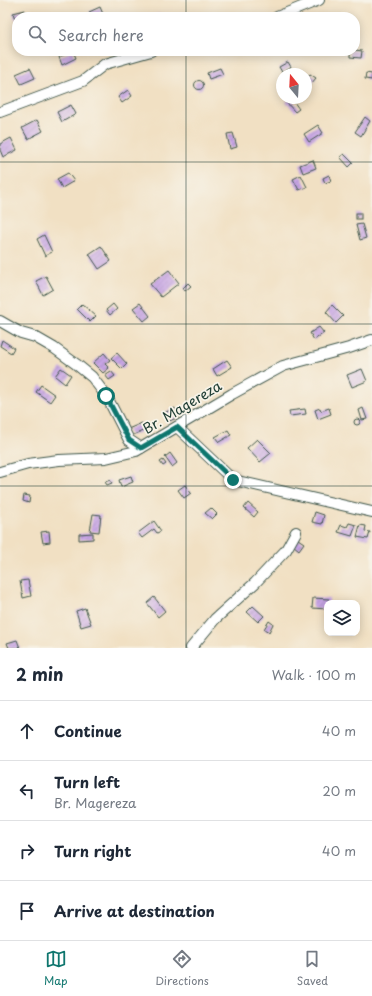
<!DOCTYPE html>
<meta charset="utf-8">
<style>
:root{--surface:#fff;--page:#f6f6f7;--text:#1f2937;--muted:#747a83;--line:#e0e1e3;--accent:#0f766e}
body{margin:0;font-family:"Playpen Sans",sans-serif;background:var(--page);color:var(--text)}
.controls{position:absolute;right:12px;bottom:12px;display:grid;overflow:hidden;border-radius:8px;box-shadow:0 2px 10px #0003}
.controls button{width:36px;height:36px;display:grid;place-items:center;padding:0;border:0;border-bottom:1px solid var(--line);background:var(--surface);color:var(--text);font:20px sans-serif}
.compass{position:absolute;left:276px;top:68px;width:36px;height:36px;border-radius:50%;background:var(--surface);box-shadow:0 2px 10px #0003;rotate:342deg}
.stop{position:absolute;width:12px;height:12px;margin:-9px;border:3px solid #0f766e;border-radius:50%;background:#fff}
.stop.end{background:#0f766e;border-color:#fff;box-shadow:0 1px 4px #0008}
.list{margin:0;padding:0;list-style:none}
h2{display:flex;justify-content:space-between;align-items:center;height:52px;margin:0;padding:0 16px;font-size:17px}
h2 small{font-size:13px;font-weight:400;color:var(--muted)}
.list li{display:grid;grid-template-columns:26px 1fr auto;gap:12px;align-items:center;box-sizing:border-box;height:60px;padding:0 16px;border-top:1px solid var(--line)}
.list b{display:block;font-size:15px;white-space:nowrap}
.list p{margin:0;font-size:13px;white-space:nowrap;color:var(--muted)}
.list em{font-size:13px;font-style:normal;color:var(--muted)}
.icon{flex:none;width:22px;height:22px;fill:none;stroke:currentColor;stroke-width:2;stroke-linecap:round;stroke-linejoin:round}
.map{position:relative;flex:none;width:372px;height:648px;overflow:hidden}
.search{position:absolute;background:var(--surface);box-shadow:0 2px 10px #0003;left:12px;right:12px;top:12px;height:44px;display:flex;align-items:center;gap:10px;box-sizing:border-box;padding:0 14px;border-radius:16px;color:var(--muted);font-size:15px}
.sheet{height:292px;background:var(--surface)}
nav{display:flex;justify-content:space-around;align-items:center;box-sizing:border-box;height:56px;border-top:1px solid var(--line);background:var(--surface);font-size:11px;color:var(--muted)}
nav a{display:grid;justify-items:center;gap:2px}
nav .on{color:var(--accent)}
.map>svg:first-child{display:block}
</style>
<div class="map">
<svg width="372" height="648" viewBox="0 0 372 648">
<defs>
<pattern id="building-hatch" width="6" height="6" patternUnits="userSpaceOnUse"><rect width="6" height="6" fill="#c8a5e5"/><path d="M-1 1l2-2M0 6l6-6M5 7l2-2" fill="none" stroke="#a288ba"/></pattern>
</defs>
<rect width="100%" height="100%" fill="#f7f3e8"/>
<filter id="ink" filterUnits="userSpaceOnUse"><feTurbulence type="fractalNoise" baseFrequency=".025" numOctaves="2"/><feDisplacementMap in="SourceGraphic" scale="8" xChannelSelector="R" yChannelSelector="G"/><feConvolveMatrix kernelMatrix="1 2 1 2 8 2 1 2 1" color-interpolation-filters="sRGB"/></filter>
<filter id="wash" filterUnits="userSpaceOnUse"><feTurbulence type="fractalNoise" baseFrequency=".012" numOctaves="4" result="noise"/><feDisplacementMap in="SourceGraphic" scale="16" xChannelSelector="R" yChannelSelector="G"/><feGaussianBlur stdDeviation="0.9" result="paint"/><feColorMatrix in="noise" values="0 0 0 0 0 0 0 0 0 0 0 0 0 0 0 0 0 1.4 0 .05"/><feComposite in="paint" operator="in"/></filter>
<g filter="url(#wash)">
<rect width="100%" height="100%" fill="#f1e0c3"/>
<g id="blocks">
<!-- building -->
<g fill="url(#building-hatch)">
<polygon points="100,7 103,14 95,17 92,17 89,12"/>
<polygon points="25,10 27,16 17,17 17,19 15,19 13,13"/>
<polygon points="160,13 162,17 150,17"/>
<polygon points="355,50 362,51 361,58 350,57 350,51"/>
<polygon points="73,51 76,58 62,65 59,57"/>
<polygon points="288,62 291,67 282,72 279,67"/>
<polygon points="30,68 35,78 21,84 16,74"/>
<polygon points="220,68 223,74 209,79 207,73"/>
<polygon points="366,73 372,74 372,80 365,79"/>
<polygon points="310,74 316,78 306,90 306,78"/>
<circle cx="199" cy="85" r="4.5"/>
<polygon points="128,90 132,96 122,103 118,97"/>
<polygon points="291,98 299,109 295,112 286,102"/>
<polygon points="71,105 76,114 62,122 57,112"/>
<polygon points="365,117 370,121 361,136 355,132"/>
<polygon points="37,120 43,131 28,139 22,128"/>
<polygon points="318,125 323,133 309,142 304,134"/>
<polygon points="233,133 237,147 230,149 227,134"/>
<polygon points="11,138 17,150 3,157 0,150 0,144"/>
<polygon points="344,154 353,163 349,167 340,157"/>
<polygon points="313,160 316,168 303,173 300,165"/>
<polygon points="68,173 74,181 62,188 57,179"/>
<polygon points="301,175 307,187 299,190 293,179"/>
<polygon points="329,175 331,181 325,183 323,178"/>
<rect x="356" y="213" width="5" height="6"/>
<polygon points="362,224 366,238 360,240 356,225"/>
<polygon points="44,235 52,252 45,256 37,239"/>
<polygon points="101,246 111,261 99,269 89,254"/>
<polygon points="169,270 179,283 161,297 150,284"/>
<polygon points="46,276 53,289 43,295 36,281"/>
<polygon points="188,283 191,286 185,291 183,288"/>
<polygon points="140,303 150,316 144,321 133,308"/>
<polygon points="82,304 96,316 90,322 77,309"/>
<polygon points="113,304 117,309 110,315 106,310"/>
<polygon points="332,305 343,316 336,323 326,312"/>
<polygon points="319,327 324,333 314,340 310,333"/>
<polygon points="2,340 14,348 11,353 0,346"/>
<polygon points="104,353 110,360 105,364 109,368 103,373 93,363"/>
<polygon points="117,353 127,364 122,369 111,358"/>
<polygon points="227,360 232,367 217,376 213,369"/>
<polygon points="61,368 71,375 65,384 55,376"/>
<polygon points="362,369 367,381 352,387 347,375"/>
<polygon points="111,371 115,376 109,380 105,375"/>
<polygon points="41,385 55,395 50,402 36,392"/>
<polygon points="175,408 179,417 167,422 164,413"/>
<polygon points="320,408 321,411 329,408 331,414 318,419 315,410"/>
<polygon points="363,408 367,419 362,420 359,410"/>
<polygon points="305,409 306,414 290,416 289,411"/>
<circle cx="357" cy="422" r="3"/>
<polygon points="142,423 145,430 131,436 128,429"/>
<polygon points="228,430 231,435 219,442 215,437"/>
<polygon points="257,439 271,453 260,462 247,448"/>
<polygon points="170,453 177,463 172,467 165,457"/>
<polygon points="163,460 166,464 163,466 160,462"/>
<polygon points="131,476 133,482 121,487 119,480"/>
<polygon points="110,480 112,483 107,485 105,482"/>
<polygon points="185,485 191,493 184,498 178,490"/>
<polygon points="24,495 30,496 29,503 23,501"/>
<polygon points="248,503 258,512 254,517 244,508"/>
<polygon points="211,508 217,514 212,519 205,513"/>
<polygon points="315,512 324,515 322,524 312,522"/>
<polygon points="93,514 101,515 99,532 90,531"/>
<polygon points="154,521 161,531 157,533 154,529 142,538 138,533"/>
<polygon points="349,523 356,525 352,536 338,532 341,525 347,527"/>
<polygon points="360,525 366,526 365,531 370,532 368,539 357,537"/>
<polygon points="49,531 50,542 43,543 41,532"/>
<polygon points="93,533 93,539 79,540 79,534"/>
<polygon points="298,539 304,543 299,550 293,545"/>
<polygon points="28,580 31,596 23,598 20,581"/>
<polygon points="154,597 165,611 158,617 147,603"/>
<polygon points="313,598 329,599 329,603 327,603 327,609 312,608"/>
<polygon points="253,606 264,616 258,622 247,612"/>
<polygon points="85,608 91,624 81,627 76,611"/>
<polygon points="269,621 273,624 269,632 264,629"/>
<polygon points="17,640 20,648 9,648 7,643"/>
</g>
</g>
</g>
<g filter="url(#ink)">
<use href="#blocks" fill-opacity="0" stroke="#3e5549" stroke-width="1"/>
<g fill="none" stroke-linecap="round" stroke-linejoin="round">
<defs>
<g id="street">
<polyline points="277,17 319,0"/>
<polyline points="0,112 83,81 105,64 151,51"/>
<polyline points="0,321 21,333 35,337 54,348 76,364 92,377 107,397 129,440 141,448"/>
<polyline points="177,427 233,480 372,512"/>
<polyline points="0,472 28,464 59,460 106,458 136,451 232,394 283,366 349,348 372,340"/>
<polyline points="191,648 215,619 255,583 286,550 296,532"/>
</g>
</defs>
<!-- street casing -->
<use href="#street" stroke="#3e5549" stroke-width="12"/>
<!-- street -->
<use href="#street" stroke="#fff" stroke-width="10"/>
</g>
</g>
<g fill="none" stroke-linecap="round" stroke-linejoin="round" filter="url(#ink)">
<!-- route -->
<polyline stroke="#0f766e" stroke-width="5" points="106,396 129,440 141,448 177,427 233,480"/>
</g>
<!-- grid -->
<path fill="none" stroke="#1f3d34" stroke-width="1" stroke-opacity="0.55" d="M186,0V17M186,51V648M0,162H372M0,324H372M0,486H372"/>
<g text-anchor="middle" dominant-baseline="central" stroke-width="3.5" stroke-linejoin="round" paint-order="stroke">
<!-- street labels -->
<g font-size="14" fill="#1f3d34" stroke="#f7f3e8">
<text transform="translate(182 407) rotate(-31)">Br. Magereza</text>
</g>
</g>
</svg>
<div class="controls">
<button><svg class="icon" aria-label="layers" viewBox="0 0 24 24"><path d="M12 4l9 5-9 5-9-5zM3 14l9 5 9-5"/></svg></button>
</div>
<svg class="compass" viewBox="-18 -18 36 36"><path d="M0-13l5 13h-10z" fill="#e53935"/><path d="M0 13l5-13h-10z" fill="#747a83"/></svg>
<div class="stop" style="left:106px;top:396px"></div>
<div class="stop end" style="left:233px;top:480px"></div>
<div class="search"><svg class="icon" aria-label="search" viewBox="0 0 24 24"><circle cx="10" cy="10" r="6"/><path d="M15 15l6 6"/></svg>Search here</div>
</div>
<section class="sheet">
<h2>2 min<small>Walk · 100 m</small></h2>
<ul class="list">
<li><svg class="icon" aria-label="ahead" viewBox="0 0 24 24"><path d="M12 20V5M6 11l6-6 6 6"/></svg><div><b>Continue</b></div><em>40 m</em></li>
<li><svg class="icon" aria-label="left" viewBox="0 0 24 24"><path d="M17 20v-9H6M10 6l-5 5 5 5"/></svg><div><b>Turn left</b><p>Br. Magereza</p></div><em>20 m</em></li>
<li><svg class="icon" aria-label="right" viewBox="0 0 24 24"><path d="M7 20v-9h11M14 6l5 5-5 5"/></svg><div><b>Turn right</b></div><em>40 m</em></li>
<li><svg class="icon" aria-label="arrive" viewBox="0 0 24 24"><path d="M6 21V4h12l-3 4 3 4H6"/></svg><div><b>Arrive at destination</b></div></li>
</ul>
</section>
<nav>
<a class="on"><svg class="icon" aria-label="map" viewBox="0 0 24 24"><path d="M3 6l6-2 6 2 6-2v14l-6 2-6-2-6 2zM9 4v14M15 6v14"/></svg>Map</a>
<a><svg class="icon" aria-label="directions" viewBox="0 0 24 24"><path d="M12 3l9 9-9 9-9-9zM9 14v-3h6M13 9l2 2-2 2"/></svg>Directions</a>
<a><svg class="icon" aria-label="saved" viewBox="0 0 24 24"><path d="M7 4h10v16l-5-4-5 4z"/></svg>Saved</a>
</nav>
